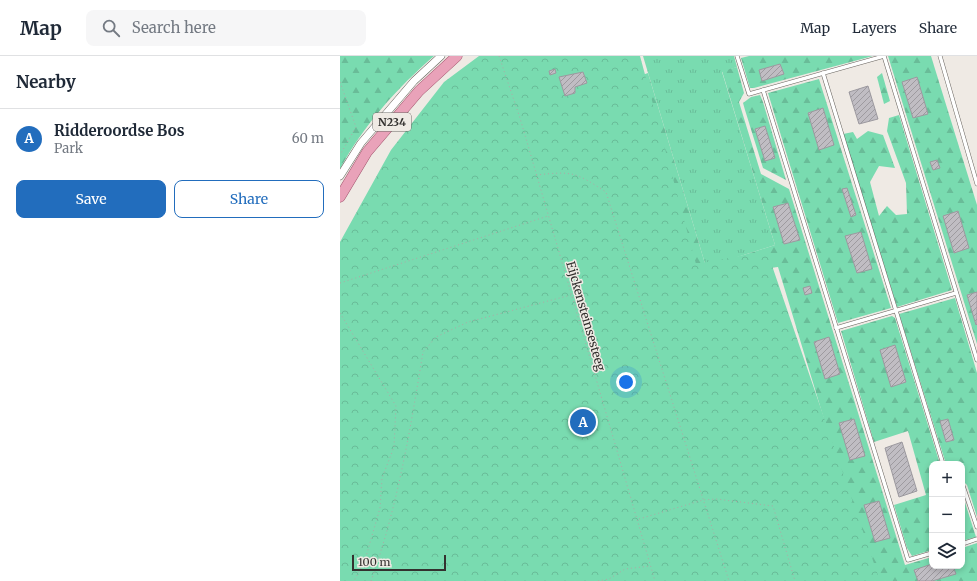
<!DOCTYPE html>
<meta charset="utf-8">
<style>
:root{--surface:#fff;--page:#f6f6f7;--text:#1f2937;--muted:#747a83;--line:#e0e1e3;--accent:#226dbd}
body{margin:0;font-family:Merriweather,serif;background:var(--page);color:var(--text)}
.controls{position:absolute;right:12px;bottom:12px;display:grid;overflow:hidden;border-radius:8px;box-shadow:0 2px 6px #0003}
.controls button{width:36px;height:36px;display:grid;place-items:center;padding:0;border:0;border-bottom:1px solid var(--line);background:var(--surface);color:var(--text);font:20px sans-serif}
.scale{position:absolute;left:12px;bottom:10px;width:94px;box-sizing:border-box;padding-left:4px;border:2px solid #33312f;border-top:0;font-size:11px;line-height:14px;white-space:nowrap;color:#33312f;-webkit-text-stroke:3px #efeae4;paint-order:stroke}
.you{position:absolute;left:286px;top:326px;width:14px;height:14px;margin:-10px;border:3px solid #fff;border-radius:50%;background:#1a73e8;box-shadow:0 0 0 6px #1a73e833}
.badge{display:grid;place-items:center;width:26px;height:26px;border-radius:50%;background:var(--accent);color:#fff;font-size:13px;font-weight:700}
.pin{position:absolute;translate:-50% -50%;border:2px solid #fff;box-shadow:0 1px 4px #0006}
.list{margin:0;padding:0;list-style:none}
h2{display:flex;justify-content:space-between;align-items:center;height:52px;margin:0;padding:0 16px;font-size:17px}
h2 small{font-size:13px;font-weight:400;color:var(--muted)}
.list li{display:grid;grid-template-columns:26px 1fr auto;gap:12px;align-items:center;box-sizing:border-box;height:60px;padding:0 16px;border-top:1px solid var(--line)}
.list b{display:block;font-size:15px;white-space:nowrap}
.list p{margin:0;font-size:13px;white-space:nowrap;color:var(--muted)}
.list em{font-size:13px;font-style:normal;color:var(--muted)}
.actions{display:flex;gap:8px;padding:12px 16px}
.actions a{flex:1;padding:9px 0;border:1px solid var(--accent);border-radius:8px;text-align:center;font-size:14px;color:var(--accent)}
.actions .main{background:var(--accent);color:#fff}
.icon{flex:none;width:22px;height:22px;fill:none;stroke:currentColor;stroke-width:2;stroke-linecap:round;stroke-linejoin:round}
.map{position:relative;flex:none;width:637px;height:525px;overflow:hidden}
header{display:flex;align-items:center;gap:24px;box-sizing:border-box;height:56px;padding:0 20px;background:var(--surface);border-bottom:1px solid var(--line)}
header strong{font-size:19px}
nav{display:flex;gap:22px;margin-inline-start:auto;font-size:14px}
.search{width:280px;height:36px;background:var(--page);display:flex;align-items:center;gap:10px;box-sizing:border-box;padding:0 14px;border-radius:8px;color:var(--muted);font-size:15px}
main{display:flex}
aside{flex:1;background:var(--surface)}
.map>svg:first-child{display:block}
</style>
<header>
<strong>Map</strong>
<div class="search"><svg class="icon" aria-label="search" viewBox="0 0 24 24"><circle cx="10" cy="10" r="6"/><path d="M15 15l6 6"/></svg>Search here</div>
<nav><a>Map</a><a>Layers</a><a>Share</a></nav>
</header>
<main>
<aside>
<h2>Nearby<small></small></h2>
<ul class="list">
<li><span class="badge">A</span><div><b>Ridderoordse Bos</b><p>Park</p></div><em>60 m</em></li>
</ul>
<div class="actions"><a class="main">Save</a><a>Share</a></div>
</aside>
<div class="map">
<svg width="637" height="525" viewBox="0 0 637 525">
<defs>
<pattern id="grass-tufts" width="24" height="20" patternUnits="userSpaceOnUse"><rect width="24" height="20" fill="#79dbb0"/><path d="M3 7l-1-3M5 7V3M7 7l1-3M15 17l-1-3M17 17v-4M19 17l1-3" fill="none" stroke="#69bc98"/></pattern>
<pattern id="forest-firs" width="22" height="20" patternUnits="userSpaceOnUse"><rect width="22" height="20" fill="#79dbb0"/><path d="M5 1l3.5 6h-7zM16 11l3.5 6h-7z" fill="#69bc98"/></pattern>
<pattern id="park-crowns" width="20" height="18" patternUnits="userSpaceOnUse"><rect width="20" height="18" fill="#79dbb0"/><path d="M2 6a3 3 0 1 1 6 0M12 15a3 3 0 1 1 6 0" fill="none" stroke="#69bc98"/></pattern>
<pattern id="building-hatch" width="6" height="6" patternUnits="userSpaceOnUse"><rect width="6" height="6" fill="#c0bdc3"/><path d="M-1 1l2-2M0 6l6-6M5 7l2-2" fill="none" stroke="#9d9a9f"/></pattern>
</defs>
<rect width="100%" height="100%" fill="#efeae4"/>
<!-- grass -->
<polygon fill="url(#grass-tufts)" points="303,0 394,0 397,11 382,16 435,189 366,211"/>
<!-- forest -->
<g fill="url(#forest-firs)">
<path d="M0,0H94C57,32 23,70 0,113Z"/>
<polygon points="409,0 533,0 414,32 410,32 401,2"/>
<polygon points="548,0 591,0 637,149 637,288"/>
<polygon points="397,11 404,37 399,46 421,118 449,133 565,509 592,501 592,510 622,510 622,492 637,487 637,525 533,525 438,211 314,227 253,36 308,17 366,211 435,189 382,15"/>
<polygon points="542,17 550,45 544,48 537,21"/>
<polygon points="479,23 551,252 498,267 428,37"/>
<polygon points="420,39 423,46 446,124 423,112 405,54 403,47 411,41"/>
<polygon points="559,59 612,234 557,251 503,78 513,76 517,83 528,75 543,79 555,112 539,110 530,126 539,160 547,150 556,159 567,158 566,127 547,75 549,62"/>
<polygon points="615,242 637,317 637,461 627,429 622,424 622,408 606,408 559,258"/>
<polygon points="552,260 555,262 600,408 592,408 592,494 572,500 567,492 554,449 586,439 568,375 534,386 501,275"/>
<polygon points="622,437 636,481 622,485"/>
</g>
<!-- park -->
<polygon fill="url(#park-crowns)" points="139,0 300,0 356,208 427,195 540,525 0,525 0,186 51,94 104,26"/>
<!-- building -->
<g fill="url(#building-hatch)" stroke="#9c999f">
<polygon points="440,8 444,18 422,25 419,14"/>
<polygon points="215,13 216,17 210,19 209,15"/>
<polygon points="243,16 247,27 235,31 235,37 225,40 219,21"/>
<polygon points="577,21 588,58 573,62 562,26"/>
<polygon points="528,30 538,63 519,68 509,36"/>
<polygon points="483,52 494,89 479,94 468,57"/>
<polygon points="425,70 435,102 425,105 415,73"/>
<polygon points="597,104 600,112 593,114 590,106"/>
<polygon points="507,132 516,159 511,161 502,133"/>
<polygon points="448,147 460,184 444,188 433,151"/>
<polygon points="618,155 629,192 614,197 603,160"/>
<polygon points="521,176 532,213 517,217 505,180"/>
<polygon points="470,230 472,237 465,239 463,232"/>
<polygon points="637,236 637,268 636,269 627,239"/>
<polygon points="489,281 500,318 485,323 474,286"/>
<polygon points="555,289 566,326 551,331 540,294"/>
<polygon points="514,363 525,400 510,404 499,367"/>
<polygon points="608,363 614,384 606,386 600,365"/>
<polygon points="562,386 577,435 559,441 545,392"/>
<polygon points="539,445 550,482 535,486 524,449"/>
<polygon points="592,508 592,510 613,510 616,518 592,525 578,525 574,514"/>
</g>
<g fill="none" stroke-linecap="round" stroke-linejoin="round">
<defs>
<g id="lane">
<polyline points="397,0 409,38 544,0 637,304"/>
<polyline points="600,0 637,128"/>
<polyline points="483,17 603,408"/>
<polyline points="423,34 568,504 592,497"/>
<polyline points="496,272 616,237"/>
<polyline points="622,427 637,471"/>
<polyline points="622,488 637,483"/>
</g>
<polyline id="street" points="0,120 21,87 74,25 101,0"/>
<polyline id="primary" points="0,141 27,96 79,35 117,0"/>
</defs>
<!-- lane casing -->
<use href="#lane" stroke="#66625d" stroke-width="4.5"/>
<!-- street casing -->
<use href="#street" stroke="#66625d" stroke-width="8"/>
<!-- primary casing -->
<use href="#primary" stroke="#a0526b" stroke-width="11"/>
<!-- path -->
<g stroke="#aeaaa6" stroke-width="1" stroke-dasharray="1 3" stroke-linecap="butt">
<polyline points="159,0 180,62 315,525"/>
<polyline points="0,26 16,71 0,99"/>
<path d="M196,119C233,115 235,116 266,136L389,525"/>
<polyline points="0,227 208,160"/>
<polyline points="0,257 56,350 54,391 42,422 40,452 25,504 14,525"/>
<polyline points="299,463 363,444 376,443 433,450 455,525"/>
<path d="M31,525C58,449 70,375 83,296L96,281L128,266L231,239"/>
<polyline points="258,525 269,523 285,513 310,510"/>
</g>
<!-- lane -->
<use href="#lane" stroke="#fff" stroke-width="3.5"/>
<!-- street -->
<use href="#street" stroke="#fff" stroke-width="7"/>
<!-- primary -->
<use href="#primary" stroke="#e9a2b9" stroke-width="10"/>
</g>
<g text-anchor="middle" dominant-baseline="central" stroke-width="3" stroke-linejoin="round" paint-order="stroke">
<!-- shield labels -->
<rect fill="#efeae4" stroke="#6b6865" stroke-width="1" x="33" y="57" width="38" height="18" rx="3"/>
<g font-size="11" font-weight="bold" fill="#33312f">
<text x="52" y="66">N234</text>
</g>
<!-- street labels -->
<g font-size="12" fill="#33312f" stroke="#efeae4">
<text transform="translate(246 260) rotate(74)">Eijckensteinsesteeg</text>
</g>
</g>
</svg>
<div class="controls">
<button>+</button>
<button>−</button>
<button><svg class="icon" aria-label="layers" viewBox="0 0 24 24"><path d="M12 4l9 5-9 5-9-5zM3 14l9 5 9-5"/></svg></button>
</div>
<div class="scale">100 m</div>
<div class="you"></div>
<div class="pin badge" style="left:243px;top:366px">A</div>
</div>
</main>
